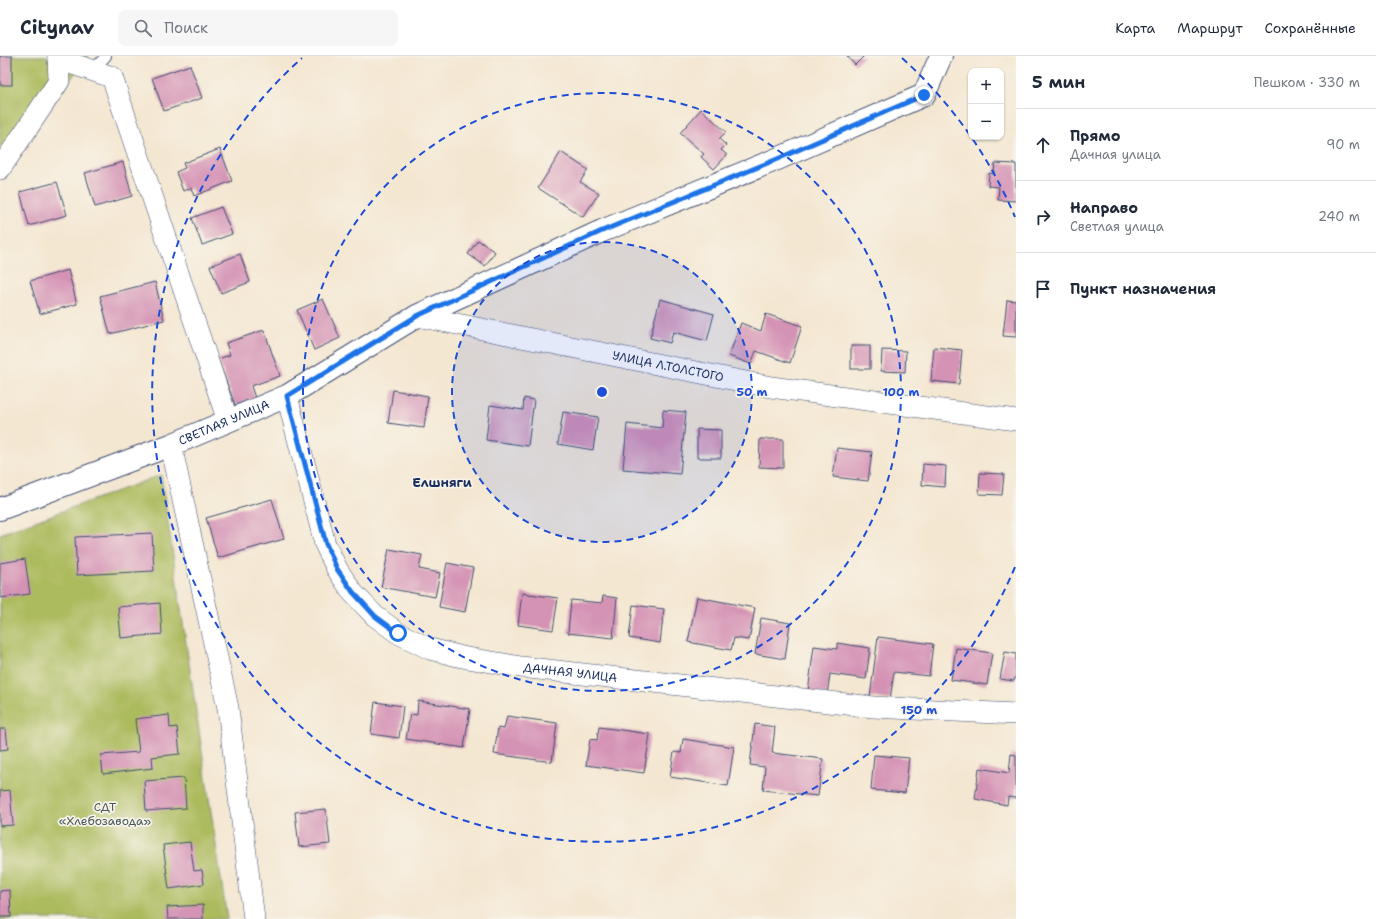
<!DOCTYPE html>
<html lang="ru">
<meta charset="utf-8">
<style>
:root{--surface:#fff;--page:#f6f6f7;--text:#1f2937;--muted:#747a83;--line:#e0e1e3}
body{margin:0;font-family:"Shantell Sans",sans-serif;background:var(--page);color:var(--text)}
.controls{position:absolute;right:12px;top:12px;display:grid;overflow:hidden;border-radius:8px;box-shadow:0 1px 3px #0004}
.controls button{width:36px;height:36px;display:grid;place-items:center;padding:0;border:0;border-bottom:1px solid var(--line);background:var(--surface);color:var(--text);font:20px sans-serif}
.stop{position:absolute;width:12px;height:12px;margin:-9px;border:3px solid #1a73e8;border-radius:50%;background:#fff}
.stop.end{background:#1a73e8;border-color:#fff;box-shadow:0 1px 4px #0008}
.list{margin:0;padding:0;list-style:none}
h2{display:flex;justify-content:space-between;align-items:center;height:52px;margin:0;padding:0 16px;font-size:17px}
h2 small{font-size:13px;font-weight:400;color:var(--muted)}
.list li{display:grid;grid-template-columns:26px 1fr auto;gap:12px;align-items:center;box-sizing:border-box;height:72px;padding:0 16px;border-top:1px solid var(--line)}
.list b{display:block;font-size:15px;white-space:nowrap}
.list p{margin:0;font-size:13px;white-space:nowrap;color:var(--muted)}
.list em{font-size:13px;font-style:normal;color:var(--muted)}
.icon{flex:none;width:22px;height:22px;fill:none;stroke:currentColor;stroke-width:2;stroke-linecap:round;stroke-linejoin:round}
.map{position:relative;flex:none;width:1016px;height:863px;overflow:hidden}
header{display:flex;align-items:center;gap:24px;box-sizing:border-box;height:56px;padding:0 20px;background:var(--surface);border-bottom:1px solid var(--line)}
header strong{font-size:19px}
nav{display:flex;gap:22px;margin-inline-start:auto;font-size:14px}
.search{width:280px;height:36px;background:var(--page);display:flex;align-items:center;gap:10px;box-sizing:border-box;padding:0 14px;border-radius:8px;color:var(--muted);font-size:15px}
main{display:flex}
aside{flex:1;background:var(--surface)}
.map>svg:first-child{display:block}
</style>
<header>
<strong>Citynav</strong>
<div class="search"><svg class="icon" aria-label="search" viewBox="0 0 24 24"><circle cx="10" cy="10" r="6"/><path d="M15 15l6 6"/></svg>Поиск</div>
<nav><a>Карта</a><a>Маршрут</a><a>Сохранённые</a></nav>
</header>
<main>
<div class="map">
<svg width="1016" height="863" viewBox="0 0 1016 863">
<rect width="100%" height="100%" fill="#f7f3e8"/>
<filter id="ink" filterUnits="userSpaceOnUse"><feTurbulence type="fractalNoise" baseFrequency=".025" numOctaves="2"/><feDisplacementMap in="SourceGraphic" scale="8" xChannelSelector="R" yChannelSelector="G"/><feConvolveMatrix kernelMatrix="1 2 1 2 8 2 1 2 1" color-interpolation-filters="sRGB"/></filter>
<filter id="wash" filterUnits="userSpaceOnUse"><feTurbulence type="fractalNoise" baseFrequency=".012" numOctaves="4" result="noise"/><feDisplacementMap in="SourceGraphic" scale="16" xChannelSelector="R" yChannelSelector="G"/><feGaussianBlur stdDeviation="0.9" result="paint"/><feColorMatrix in="noise" values="0 0 0 0 0 0 0 0 0 0 0 0 0 0 0 0 0 1.4 0 .05"/><feComposite in="paint" operator="in"/></filter>
<g filter="url(#wash)">
<rect width="100%" height="100%" fill="#f4e7d2"/>
<!-- green -->
<g fill="#adbb5e" stroke="#64755e">
<polygon points="0,0 88,0 0,118"/>
<polygon points="161,419 227,863 0,863 0,478"/>
</g>
<g id="blocks">
<!-- building -->
<g fill="#d492b4">
<rect x="0" y="0" width="12" height="29"/>
<polygon points="847,0 864,0 855,9"/>
<polygon points="190,9 202,42 164,55 152,22"/>
<polygon points="701,53 726,76 719,83 726,89 721,94 727,99 714,113 701,101 704,98 680,77"/>
<polygon points="220,93 232,125 194,140 191,132 183,135 176,116 185,112 183,107"/>
<polygon points="561,96 588,114 580,126 599,137 583,161 538,132"/>
<polygon points="123,106 132,140 95,151 85,117"/>
<polygon points="995,107 1016,108 1016,145 998,144 999,131 988,130 989,117 994,118"/>
<polygon points="57,126 67,159 29,170 20,136"/>
<polygon points="221,151 232,178 202,189 192,162"/>
<polygon points="478,184 495,196 485,210 468,198"/>
<polygon points="240,198 250,226 221,237 210,210"/>
<polygon points="68,214 77,248 40,258 30,225"/>
<polygon points="155,226 164,264 110,278 100,240"/>
<polygon points="323,243 340,282 314,294 297,254"/>
<polygon points="660,243 714,258 707,285 673,276 670,287 650,282"/>
<polygon points="1007,244 1016,245 1016,281 1003,280"/>
<polygon points="766,258 802,270 790,307 756,295 751,308 729,300 741,267 761,275"/>
<polygon points="264,274 280,320 251,330 255,342 235,349 218,303 230,299 226,287"/>
<rect x="851" y="290" width="19" height="23"/>
<polygon points="934,291 962,294 959,328 931,325"/>
<polygon points="882,294 906,295 905,316 881,315"/>
<polygon points="393,334 428,340 424,372 388,367"/>
<polygon points="524,342 534,344 528,390 486,384 490,349 523,354"/>
<polygon points="663,354 686,356 680,418 623,413 627,368 662,372"/>
<polygon points="563,356 598,361 593,394 558,388"/>
<polygon points="697,373 721,374 721,402 697,402"/>
<polygon points="760,383 783,383 783,412 759,411"/>
<polygon points="837,392 872,396 868,425 833,421"/>
<polygon points="923,408 946,410 945,431 922,429"/>
<polygon points="980,417 1004,418 1002,439 979,438"/>
<polygon points="272,443 284,483 218,502 206,462"/>
<polygon points="152,477 154,515 77,519 75,481"/>
<polygon points="389,493 422,499 419,513 440,517 435,541 381,531"/>
<polygon points="25,503 30,538 0,542 0,507"/>
<polygon points="447,507 473,512 465,556 439,551"/>
<polygon points="522,537 558,542 553,574 518,569"/>
<polygon points="603,540 617,542 613,582 568,577 571,544 602,547"/>
<polygon points="697,541 755,552 749,584 734,582 731,594 688,586"/>
<polygon points="160,547 162,578 121,582 118,551"/>
<polygon points="633,549 664,553 660,587 629,582"/>
<polygon points="761,562 790,567 785,603 755,598"/>
<polygon points="878,581 933,588 929,620 894,616 890,644 870,641"/>
<polygon points="837,587 870,592 866,623 830,618 827,639 808,636 814,590 837,593"/>
<polygon points="956,592 992,597 987,629 951,624"/>
<polygon points="1005,596 1016,598 1016,619 1014,625 1000,623"/>
<polygon points="418,645 470,653 464,692 406,683 410,658 417,659"/>
<polygon points="375,646 403,650 399,682 371,678"/>
<polygon points="169,659 170,672 177,671 180,698 152,701 153,712 103,718 101,699 139,696 135,663"/>
<polygon points="507,660 557,667 552,706 494,698 498,672 504,673"/>
<polygon points="755,668 775,671 772,697 823,703 818,740 763,734 765,711 750,709"/>
<polygon points="599,671 650,678 644,717 586,709 590,683 597,684"/>
<polygon points="0,673 6,673 8,693 0,694"/>
<polygon points="683,683 734,691 728,730 670,721 674,696 681,697"/>
<polygon points="1011,698 1016,699 1016,742 1008,741 1007,749 975,743 979,712 1009,717"/>
<polygon points="874,699 909,702 905,737 871,734"/>
<polygon points="184,722 186,752 146,755 144,725"/>
<polygon points="10,734 13,769 0,770 0,735"/>
<polygon points="326,753 330,788 299,791 295,756"/>
<polygon points="190,786 194,815 202,814 204,828 169,833 163,789"/>
<polygon points="10,834 11,861 0,861 0,835"/>
<polygon points="203,849 203,863 168,863 167,851"/>
</g>
</g>
</g>
<g filter="url(#ink)">
<use href="#blocks" fill-opacity="0" stroke="#3c4b6f" stroke-width="1"/>
<g fill="none" stroke-linecap="round" stroke-linejoin="round">
<defs>
<polyline id="service" points="92,15 106,0"/>
<g id="minor">
<polyline points="58,3 112,21 228,365"/>
<polyline points="0,113 59,25 58,0"/>
<path id="s1" d="M417,260L771,331L1016,364"/>
<path id="s2" d="M287,340L325,488L337,513L353,537L375,560L398,577L430,593L462,601L521,611L873,651L1016,658"/>
<polyline points="171,389 228,652 254,863"/>
</g>
<g id="tertiary">
<path id="s3" d="M0,453L171,389L287,340L417,260L602,175L775,104L924,39L941,0"/>
</g>
</defs>
<!-- service casing -->
<use href="#service" stroke="#3c4b6f" stroke-width="12"/>
<!-- minor casing -->
<use href="#minor" stroke="#3c4b6f" stroke-width="22"/>
<!-- tertiary casing -->
<use href="#tertiary" stroke="#3c4b6f" stroke-width="24"/>
<!-- service -->
<use href="#service" stroke="#fff" stroke-width="10"/>
<!-- minor -->
<use href="#minor" stroke="#fff" stroke-width="21"/>
<!-- tertiary -->
<use href="#tertiary" stroke="#fff" stroke-width="22"/>
</g>
</g>
<g fill="none" stroke-linecap="round" stroke-linejoin="round" filter="url(#ink)">
<!-- route -->
<polyline stroke="#1a73e8" stroke-width="5" points="398,577 375,560 353,536 337,513 326,488 287,340 417,260 602,175 775,104 924,39"/>
</g>
<!-- distance rings -->
<circle cx="602" cy="336" r="150" fill="#1d4ed8" fill-opacity=".12"/>
<g fill="none" stroke="#1d4ed8" stroke-width="2" stroke-dasharray="7 5">
<circle cx="602" cy="336" r="150"/>
<circle cx="602" cy="336" r="299"/>
<path d="M1015 511A449 449 0 1 1 302 2M902 2A449 449 0 0 1 1015 161"/>
</g>
<g text-anchor="middle" dominant-baseline="central" stroke-width="3.5" stroke-linejoin="round" paint-order="stroke">
<!-- street labels -->
<g font-size="12" fill="#1b2f5e" stroke="#f7f3e8">
<text stroke="none"><textPath href="#s1" startOffset="256">УЛИЦА Л.ТОЛСТОГО</textPath></text>
<text stroke="none"><textPath href="#s3" startOffset="240">СВЕТЛАЯ УЛИЦА</textPath></text>
<text stroke="none"><textPath href="#s2" startOffset="448">ДАЧНАЯ УЛИЦА</textPath></text>
</g>
<!-- park labels -->
<g font-size="12" fill="#47595e" stroke="#f7f3e8">
<text x="105" y="751">СДТ<tspan x="105" dy="14">«Хлебозавода»</tspan></text>
</g>
<!-- neighbourhood labels -->
<g font-size="13" font-weight="bold" fill="#1b2f5e" stroke="#f7f3e8">
<text x="442" y="426">Елшняги</text>
</g>
</g>
<circle cx="602" cy="336" r="6" fill="#1d4ed8" stroke="#f7f3e8" stroke-width="2"/>
<g font-size="12" text-anchor="middle" font-weight="bold" fill="#1d4ed8" stroke="#f7f3e8" stroke-width="3.5" stroke-linejoin="round" paint-order="stroke">
<text x="752" y="340">50 m</text>
<text x="901" y="340">100 m</text>
<text x="919" y="658">150 m</text>
</g>
</svg>
<div class="controls">
<button>+</button>
<button>−</button>
</div>
<div class="stop" style="left:398px;top:577px"></div>
<div class="stop end" style="left:924px;top:39px"></div>
</div>
<aside>
<h2>5 мин<small>Пешком · 330 m</small></h2>
<ul class="list">
<li><svg class="icon" aria-label="ahead" viewBox="0 0 24 24"><path d="M12 20V5M6 11l6-6 6 6"/></svg><div><b>Прямо</b><p>Дачная улица</p></div><em>90 m</em></li>
<li><svg class="icon" aria-label="right" viewBox="0 0 24 24"><path d="M7 20v-9h11M14 6l5 5-5 5"/></svg><div><b>Направо</b><p>Светлая улица</p></div><em>240 m</em></li>
<li><svg class="icon" aria-label="arrive" viewBox="0 0 24 24"><path d="M6 21V4h12l-3 4 3 4H6"/></svg><div><b>Пункт назначения</b></div></li>
</ul>
</aside>
</main>
